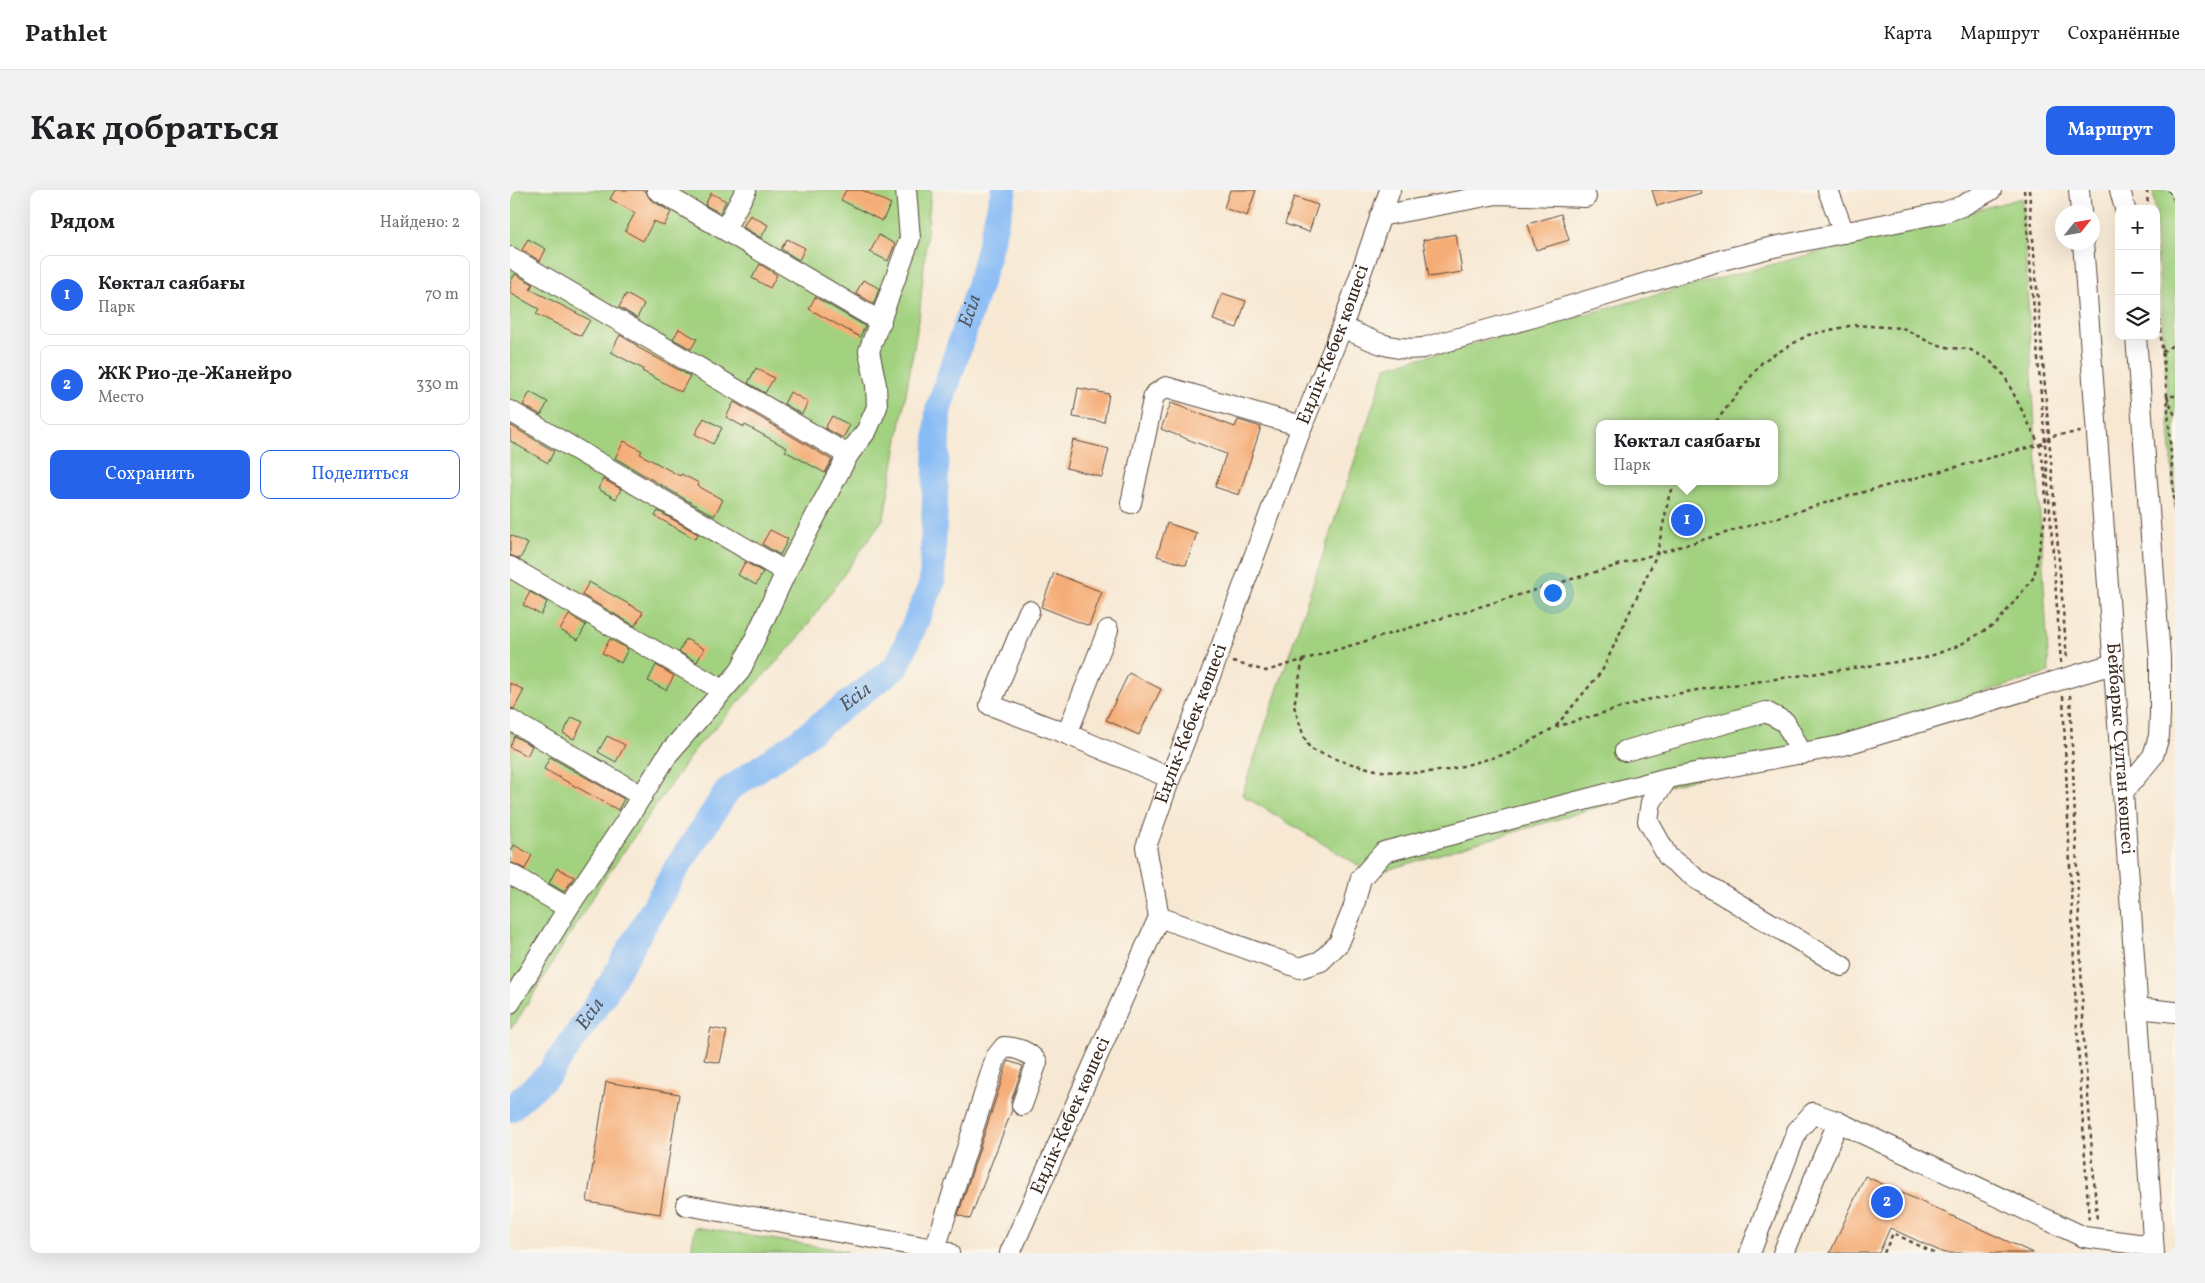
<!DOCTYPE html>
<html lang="ru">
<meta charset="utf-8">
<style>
:root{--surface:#fff;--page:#f2f2f2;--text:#202124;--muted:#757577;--line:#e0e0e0;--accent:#2563eb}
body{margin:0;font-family:Vollkorn,serif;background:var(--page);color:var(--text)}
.controls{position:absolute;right:15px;top:15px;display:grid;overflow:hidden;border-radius:10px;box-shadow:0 5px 20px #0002}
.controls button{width:45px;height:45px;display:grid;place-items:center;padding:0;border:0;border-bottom:1px solid var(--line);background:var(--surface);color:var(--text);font:25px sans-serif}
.compass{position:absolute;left:1545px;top:15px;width:45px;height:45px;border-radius:50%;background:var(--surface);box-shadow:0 5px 20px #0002;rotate:59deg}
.you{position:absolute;left:1042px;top:402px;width:18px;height:18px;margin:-12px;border:4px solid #fff;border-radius:50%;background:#1a73e8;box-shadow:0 0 0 8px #1a73e833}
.badge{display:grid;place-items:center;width:32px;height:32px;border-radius:50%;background:var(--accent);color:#fff;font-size:16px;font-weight:700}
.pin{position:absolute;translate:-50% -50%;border:2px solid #fff;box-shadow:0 1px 5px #0006}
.popup{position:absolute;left:1086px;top:230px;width:182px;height:65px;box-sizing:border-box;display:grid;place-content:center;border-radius:10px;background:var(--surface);filter:drop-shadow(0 1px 4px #0005);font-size:16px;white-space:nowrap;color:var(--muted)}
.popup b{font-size:19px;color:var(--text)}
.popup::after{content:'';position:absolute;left:50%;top:100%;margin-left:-10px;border:10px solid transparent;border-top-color:var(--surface)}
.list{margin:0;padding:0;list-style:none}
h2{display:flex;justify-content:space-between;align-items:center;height:65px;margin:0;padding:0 20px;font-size:21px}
h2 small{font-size:16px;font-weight:400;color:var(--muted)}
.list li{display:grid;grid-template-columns:32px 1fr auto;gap:15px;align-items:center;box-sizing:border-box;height:80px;margin:0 10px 10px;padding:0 10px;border:1px solid var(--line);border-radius:10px}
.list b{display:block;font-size:19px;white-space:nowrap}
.list p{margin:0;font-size:16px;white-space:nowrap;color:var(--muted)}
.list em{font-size:16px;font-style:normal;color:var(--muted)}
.actions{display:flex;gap:10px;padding:15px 20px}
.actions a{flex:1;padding:11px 0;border:1px solid var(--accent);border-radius:10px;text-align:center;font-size:18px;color:var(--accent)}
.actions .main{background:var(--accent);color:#fff}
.icon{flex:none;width:28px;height:28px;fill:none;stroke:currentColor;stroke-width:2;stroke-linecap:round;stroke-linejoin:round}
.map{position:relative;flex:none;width:1665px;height:1063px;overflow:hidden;border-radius:10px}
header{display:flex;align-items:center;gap:30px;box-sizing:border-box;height:70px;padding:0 25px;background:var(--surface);border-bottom:1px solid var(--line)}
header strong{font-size:24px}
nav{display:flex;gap:28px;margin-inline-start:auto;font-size:18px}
.intro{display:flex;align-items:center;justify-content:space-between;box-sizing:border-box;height:120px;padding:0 30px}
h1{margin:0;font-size:35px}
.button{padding:12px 22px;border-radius:10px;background:var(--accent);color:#fff;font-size:18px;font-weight:700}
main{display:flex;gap:30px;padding:0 30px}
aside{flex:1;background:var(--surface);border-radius:10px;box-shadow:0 5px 20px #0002}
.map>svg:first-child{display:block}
</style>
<header>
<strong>Pathlet</strong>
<nav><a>Карта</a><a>Маршрут</a><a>Сохранённые</a></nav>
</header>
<div class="intro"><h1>Как добраться</h1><a class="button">Маршрут</a></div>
<main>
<aside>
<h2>Рядом<small>Найдено: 2</small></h2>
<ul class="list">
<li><span class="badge">1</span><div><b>Көктал саябағы</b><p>Парк</p></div><em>70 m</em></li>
<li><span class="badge">2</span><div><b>ЖК Рио-де-Жанейро</b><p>Место</p></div><em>330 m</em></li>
</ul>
<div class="actions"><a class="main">Сохранить</a><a>Поделиться</a></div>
</aside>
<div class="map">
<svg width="1665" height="1063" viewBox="0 0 1665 1063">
<rect width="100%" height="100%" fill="#fbf7ec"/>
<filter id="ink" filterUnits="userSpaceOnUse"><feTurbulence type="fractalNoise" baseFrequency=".02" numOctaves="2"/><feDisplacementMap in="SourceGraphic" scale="10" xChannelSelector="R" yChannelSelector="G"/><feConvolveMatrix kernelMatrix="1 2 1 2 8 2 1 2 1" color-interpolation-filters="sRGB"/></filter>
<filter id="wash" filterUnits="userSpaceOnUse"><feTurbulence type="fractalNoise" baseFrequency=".0096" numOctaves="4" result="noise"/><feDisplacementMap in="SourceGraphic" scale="20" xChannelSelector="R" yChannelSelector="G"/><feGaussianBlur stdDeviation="1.12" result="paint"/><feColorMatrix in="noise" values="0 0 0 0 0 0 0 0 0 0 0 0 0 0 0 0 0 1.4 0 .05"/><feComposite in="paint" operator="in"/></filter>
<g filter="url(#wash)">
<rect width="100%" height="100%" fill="#f7e8d3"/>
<!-- green -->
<g fill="#a2d280" stroke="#6e7e4f" fill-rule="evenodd">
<polygon points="0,0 421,0 409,129 374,328 286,451 186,558 87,700 5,834 0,838"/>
<polygon points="1643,0 1665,0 1665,320 1646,44 1646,19 1645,19"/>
<path d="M1512,8L1539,483L863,684L732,605L876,177ZM1090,234H1264V291H1090Z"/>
<polygon points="185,1037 337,1061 337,1063 181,1063"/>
</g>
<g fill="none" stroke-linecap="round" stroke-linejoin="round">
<!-- river -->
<path stroke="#87bbf5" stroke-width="26" id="s1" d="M0,919L39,884L92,808L166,679L218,600L289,551L387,476L422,393L428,221L472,86L494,0"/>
</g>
<g id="blocks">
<!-- building -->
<g fill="#f5ad77">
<polygon points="105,0 135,0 141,10 161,22 154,36 144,31 133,51 115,41 125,23 100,9"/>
<polygon points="336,0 352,0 381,14 372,31 331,10"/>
<polygon points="720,0 746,0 737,26 714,18"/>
<polygon points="1142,0 1190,0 1191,3 1147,16"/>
<polygon points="201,3 216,11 210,23 195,15"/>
<polygon points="784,7 808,15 799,42 775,34"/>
<polygon points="1051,24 1059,50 1026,60 1018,34"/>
<polygon points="240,25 258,35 251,48 233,37"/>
<polygon points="946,44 952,82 919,87 913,50"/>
<polygon points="369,45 385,54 378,71 360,62"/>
<polygon points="18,49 36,59 30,71 12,60"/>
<polygon points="277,49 295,58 289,70 271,59"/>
<polygon points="250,74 267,85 260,98 242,88"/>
<polygon points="5,84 23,94 20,99 80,130 71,146 26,124 29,119 0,103 0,93"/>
<polygon points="353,90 369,98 364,114 346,103"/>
<polygon points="712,103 736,111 727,138 703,130"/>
<polygon points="116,104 134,114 127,128 109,117"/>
<polygon points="305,107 355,136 350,147 299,119"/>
<polygon points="169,139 187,149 181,159 163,149"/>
<polygon points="110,145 128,156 127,157 180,186 171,202 132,181 133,179 101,162"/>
<polygon points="246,178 264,188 255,203 238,193"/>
<polygon points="568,198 599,204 594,232 563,227"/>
<polygon points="20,202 38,212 31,225 13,215"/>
<polygon points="280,202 298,212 292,224 274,214"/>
<polygon points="224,212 322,270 315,283 275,261 277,258 235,235 234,237 216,227"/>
<polygon points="661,213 725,237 728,230 751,237 729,305 705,297 716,264 651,239"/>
<polygon points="322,226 340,235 333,248 315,238"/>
<polygon points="194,228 212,238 203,254 185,244"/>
<polygon points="0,235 44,261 38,273 0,251"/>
<polygon points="563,250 599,259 592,287 556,278"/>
<polygon points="114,251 132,261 130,264 170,286 171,284 189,293 188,296 213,310 204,326 105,268"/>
<polygon points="93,289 111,299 106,309 88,299"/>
<polygon points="148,321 188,344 185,349 145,326"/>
<polygon points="657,333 687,343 676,375 647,366"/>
<polygon points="260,340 278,349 270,365 252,354"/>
<polygon points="0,345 18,354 10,369 0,365"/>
<polygon points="235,372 253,382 246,395 228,385"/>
<polygon points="544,383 592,402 579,436 531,417"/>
<polygon points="79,392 133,422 125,436 72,405"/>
<polygon points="20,402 37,412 31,425 13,415"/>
<polygon points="59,425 76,435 68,450 50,440"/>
<polygon points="100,449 118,459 111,473 92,463"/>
<polygon points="176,449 194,459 187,472 169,462"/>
<polygon points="146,475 164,486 156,500 138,491"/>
<polygon points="619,483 651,499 629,545 596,530"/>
<polygon points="0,493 14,500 4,519 0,518"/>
<polygon points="62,527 73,532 64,549 53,543"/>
<polygon points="4,546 22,556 17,566 0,557"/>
<polygon points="97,546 115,555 106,572 88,562"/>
<polygon points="40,567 114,609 108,620 34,579"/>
<polygon points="4,655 22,665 15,679 0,672 0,663"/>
<polygon points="47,678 64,687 54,702 39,693"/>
<polygon points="201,838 217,841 210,873 194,870"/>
<polygon points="498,871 513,876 501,911 502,920 460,1029 448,1025"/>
<polygon points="96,892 169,904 150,1024 77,1012"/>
<polygon points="1355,986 1523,1063 1434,1063 1380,1038 1369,1063 1320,1063"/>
</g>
</g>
</g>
<g filter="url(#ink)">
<use href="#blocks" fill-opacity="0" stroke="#574639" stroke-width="1"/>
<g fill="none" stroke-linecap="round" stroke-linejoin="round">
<defs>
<g id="minor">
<polyline points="147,0 371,132"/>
<polyline points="1318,0 1334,43"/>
<polyline points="1569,0 1571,22"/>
<polyline points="1610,0 1615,19"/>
<polyline points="870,26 987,4 1076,7"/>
<polyline points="215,39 236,0"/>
<path id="s2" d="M1573,52L1613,602L1644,1063"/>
<polyline points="0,67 338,265"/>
<path d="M832,137C861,150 880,162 913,158L1024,127L1212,70L1259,58L1435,22L1452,16L1481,0"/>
<polyline points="0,221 276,382"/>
<polyline points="621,313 644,205 656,197 792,236"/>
<polyline points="0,377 212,500"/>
<polyline points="519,421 480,515 557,544 660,588"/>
<polyline points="0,530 132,606"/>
<polyline points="557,544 598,440"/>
<polyline points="1115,561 1256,522 1275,532 1292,564"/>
<polyline points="1158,588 1141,612 1138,631 1158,667 1188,690 1332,776"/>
<polyline points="1613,602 1643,566 1649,546 1650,523 1650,467 1626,146"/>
<polyline points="0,684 58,718"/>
<polyline points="649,727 790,778 811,771 829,753 843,719 851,688 874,662 1158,588 1330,556 1603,474"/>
<polyline points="0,813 58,718 116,631 158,564 230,481 276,382 338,265 357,240 367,217 366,195 359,161 400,48 396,0"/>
<polyline points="1628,818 1665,822"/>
<polyline points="176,1015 425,1059 439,1063"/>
<path d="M425,1059L486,867L494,857C508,858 518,861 527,872L512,915"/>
<path id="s3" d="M500,1063L649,727L636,657L660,588L707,468L792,236L832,137L880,0"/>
<polyline points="1240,1063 1287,941 1303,923 1328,932"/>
<polyline points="1273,1063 1328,932 1574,1047 1643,1056"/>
</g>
</defs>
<!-- minor casing -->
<use href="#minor" stroke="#574639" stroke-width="22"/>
<!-- path -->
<g stroke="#574639" stroke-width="2.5" stroke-dasharray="4 4" stroke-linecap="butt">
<polyline points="1519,0 1557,469"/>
<polyline points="1637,0 1638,19"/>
<polyline points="1659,0 1665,11"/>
<polyline points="1646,99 1657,206 1665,324"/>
<polyline points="1652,162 1665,154"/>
<polyline points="1665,206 1657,206 1665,226"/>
<polyline points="793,469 784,516 794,547 800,559 834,572 870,581 908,583 938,580 1000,563 1045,537 1141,509 1187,500 1415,468 1448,456 1486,434 1524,387 1536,323 1535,283 1529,254 1494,185 1479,170 1459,159 1440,158 1419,152 1393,138 1344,135 1298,145 1253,171 1204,234"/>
<polyline points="723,472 756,481 1335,307 1535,253 1514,0"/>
<polyline points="1551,473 1535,253 1540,246 1571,242"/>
<polyline points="1560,505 1574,851 1587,1031"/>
<polyline points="1553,506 1566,822 1579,1032"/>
<polyline points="1046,536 1092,481 1147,364 1159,306 1167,291"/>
<polyline points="1374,1063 1383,1043 1424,1063"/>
</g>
<!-- minor -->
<use href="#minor" stroke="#fff" stroke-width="20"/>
</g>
</g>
<g text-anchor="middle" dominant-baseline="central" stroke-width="4.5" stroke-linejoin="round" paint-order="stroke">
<!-- street labels -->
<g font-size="19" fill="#3b2a1e" stroke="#fbf7ec">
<text stroke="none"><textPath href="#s3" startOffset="975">Еңлік-Кебек көшесі</textPath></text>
<text stroke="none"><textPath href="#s3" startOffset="570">Еңлік-Кебек көшесі</textPath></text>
<text stroke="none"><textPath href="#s2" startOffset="508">Бейбарыс Сұлтан көшесі</textPath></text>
<text stroke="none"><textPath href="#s3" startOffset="150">Еңлік-Кебек көшесі</textPath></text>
</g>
<!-- water labels -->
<g font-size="20" font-style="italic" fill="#52565e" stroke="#fbf7ec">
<text stroke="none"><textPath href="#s1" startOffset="965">Есіл</textPath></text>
<text stroke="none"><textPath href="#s1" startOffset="546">Есіл</textPath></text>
<text stroke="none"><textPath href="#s1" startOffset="125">Есіл</textPath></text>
</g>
</g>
</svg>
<div class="controls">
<button>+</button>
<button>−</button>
<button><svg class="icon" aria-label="layers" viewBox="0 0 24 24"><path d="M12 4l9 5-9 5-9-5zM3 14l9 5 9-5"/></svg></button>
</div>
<svg class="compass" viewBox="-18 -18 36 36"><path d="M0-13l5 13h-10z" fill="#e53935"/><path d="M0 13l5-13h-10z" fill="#757577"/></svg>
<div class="you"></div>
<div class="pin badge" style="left:1177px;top:330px">1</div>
<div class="popup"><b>Көктал саябағы</b>Парк</div>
<div class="pin badge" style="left:1377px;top:1012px">2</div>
</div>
</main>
